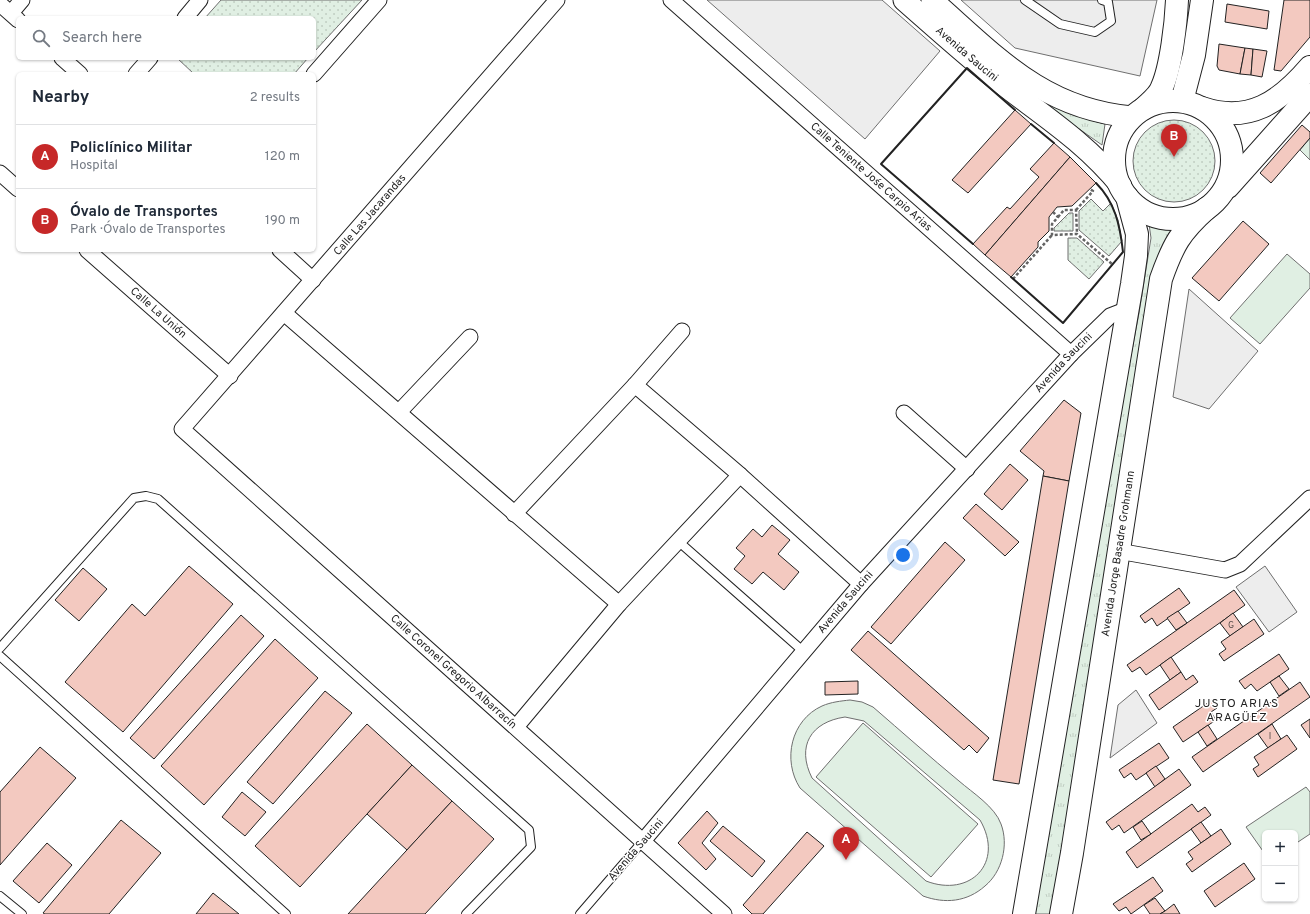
<!DOCTYPE html>
<meta charset="utf-8">
<style>
:root{--surface:#fff;--page:#f2f2f3;--text:#1f2937;--muted:#747a83;--line:#e0e1e3;--accent:#c62828}
body{margin:0;font-family:Overpass,sans-serif;background:var(--page);color:var(--text)}
.controls{position:absolute;right:12px;bottom:12px;display:grid;overflow:hidden;border-radius:6px;box-shadow:0 1px 3px #0004}
.controls button{width:36px;height:36px;display:grid;place-items:center;padding:0;border:0;border-bottom:1px solid var(--line);background:var(--surface);color:var(--text);font:20px sans-serif}
.you{position:absolute;left:903px;top:555px;width:14px;height:14px;margin:-10px;border:3px solid #fff;border-radius:50%;background:#1a73e8;box-shadow:0 0 0 6px #1a73e833}
.badge{display:grid;place-items:center;width:26px;height:26px;border-radius:50%;background:var(--accent);color:#fff;font-size:13px;font-weight:700}
.pin{position:absolute;translate:-50% -33px;filter:drop-shadow(0 1px 2px #0008)}
.pin::after{content:'';position:absolute;top:21px;width:14px;height:12px;background:inherit;clip-path:polygon(0 0,100% 0,50% 100%)}
.list{margin:0;padding:0;list-style:none}
h2{display:flex;justify-content:space-between;align-items:center;height:52px;margin:0;padding:0 16px;font-size:17px}
h2 small{font-size:13px;font-weight:400;color:var(--muted)}
.list li{display:grid;grid-template-columns:26px 1fr auto;gap:12px;align-items:center;box-sizing:border-box;height:64px;padding:0 16px;border-top:1px solid var(--line)}
.list b{display:block;font-size:15px;white-space:nowrap}
.list p{margin:0;font-size:13px;white-space:nowrap;color:var(--muted)}
.list em{font-size:13px;font-style:normal;color:var(--muted)}
.icon{flex:none;width:22px;height:22px;fill:none;stroke:currentColor;stroke-width:2;stroke-linecap:round;stroke-linejoin:round}
.map{position:relative;flex:none;width:1310px;height:914px;overflow:hidden}
.search{position:absolute;background:var(--surface);box-shadow:0 1px 3px #0004;left:16px;top:16px;width:300px;height:44px;display:flex;align-items:center;gap:10px;box-sizing:border-box;padding:0 14px;border-radius:6px;color:var(--muted);font-size:15px}
.panel{position:absolute;background:var(--surface);box-shadow:0 1px 3px #0004;left:16px;top:72px;width:300px;height:180px;border-radius:6px}
.map>svg:first-child{display:block}
</style>
<div class="map">
<svg width="1310" height="914" viewBox="0 0 1310 914">
<defs>
<pattern id="grass-tufts" width="24" height="20" patternUnits="userSpaceOnUse"><rect width="24" height="20" fill="#e0efe3"/><path d="M3 7l-1-3M5 7V3M7 7l1-3M15 17l-1-3M17 17v-4M19 17l1-3" fill="none" stroke="#c0cdc2"/></pattern>
<pattern id="park-dots" width="8" height="8" patternUnits="userSpaceOnUse"><rect width="8" height="8" fill="#e0efe3"/><path d="M2 2h.1M6 6h.1" fill="none" stroke="#c0cdc2" stroke-width="1.8" stroke-linecap="round"/></pattern>
</defs>
<rect width="100%" height="100%" fill="#fff"/>
<!-- grass -->
<g fill="url(#grass-tufts)" stroke="#6f6f6f">
<path d="M1028,93C1053,107 1077,117 1105,124L1102,145Z"/>
<polygon points="1149,224 1174,229 1051,914 1034,914 1050,827 1089,578 1139,313 1151,238"/>
</g>
<!-- park -->
<g fill="url(#park-dots)" stroke="#6f6f6f">
<polygon points="221,0 362,0 314,52 314,18 205,18"/>
<polygon points="177,58 308,58 294,74 194,74"/>
<circle cx="1174" cy="161" r="41"/>
<polygon points="1091,199 1103,211 1111,203 1118,220 1122,241 1109,256 1079,230 1079,211"/>
<polygon points="1069,213 1073,213 1073,231 1054,231 1054,228"/>
<polygon points="1068,238 1077,238 1104,262 1089,279 1068,260"/>
</g>
<!-- pitch -->
<g fill="#e0efe3" stroke="#6f6f6f" fill-rule="evenodd">
<polygon points="1310,138 1310,160 1300,150"/>
<polygon points="1287,254 1310,274 1310,288 1260,344 1230,318"/>
<path d="M850,700L862,702L873,707C902,732 930,757 959,781C973,793 995,807 1001,824C1009,845 1002,872 985,886C967,902 945,904 923,896L800,788C782,760 791,720 822,706C831,702 841,701 850,700ZM845,717L864,721L980,820C1005,863 970,898 926,881L812,778C796,746 811,722 845,717Z"/>
<polygon points="863,723 978,824 931,877 816,777"/>
<polygon points="1306,787 1310,792 1310,834 1295,844 1295,833 1265,833 1265,854 1246,827"/>
</g>
<!-- parking -->
<g fill="#ededed" stroke="#6f6f6f">
<polygon points="707,0 882,0 940,51 865,139"/>
<polygon points="961,0 1157,0 1140,76 1015,48"/>
<polygon points="1189,289 1258,351 1209,409 1173,397"/>
<polygon points="1265,566 1297,612 1269,632 1236,587"/>
<polygon points="1136,690 1157,723 1110,758 1118,705"/>
</g>
<!-- building -->
<g fill="#f3c9c0" stroke="#222">
<polygon points="1284,0 1310,0 1310,37 1281,71 1274,70"/>
<polygon points="1227,4 1269,11 1267,29 1225,22"/>
<polygon points="1219,44 1245,48 1240,74 1219,70 1217,66"/>
<polygon points="1245,48 1253,49 1251,75 1240,74"/>
<polygon points="1253,49 1267,51 1262,77 1251,75"/>
<polygon points="1015,110 1031,124 968,193 952,180"/>
<polygon points="1302,125 1310,132 1310,138 1271,183 1260,173"/>
<polygon points="1054,143 1070,157 985,255 973,244 1007,207 1010,209 1039,177 1030,169"/>
<polygon points="1070,157 1096,183 1072,206 1057,207 1049,217 1049,231 1038,242 1038,247 1011,277 985,255"/>
<polygon points="1243,221 1269,244 1219,301 1192,278"/>
<polygon points="1064,400 1081,413 1069,481 1043,476 1044,471 1020,451"/>
<polygon points="1010,464 1028,480 1002,510 984,494"/>
<polygon points="1043,476 1069,481 1019,784 993,780"/>
<polygon points="976,504 1019,542 1005,556 963,518"/>
<polygon points="772,525 790,540 778,554 799,572 784,590 763,572 752,584 734,569 745,556 736,548 753,529 762,537"/>
<polygon points="945,542 965,560 891,644 871,627"/>
<polygon points="189,566 233,604 123,732 65,682 132,604 145,616"/>
<polygon points="83,568 107,589 79,621 55,600"/>
<polygon points="1179,588 1190,603 1157,626 1152,618 1145,623 1140,616"/>
<polygon points="1234,590 1245,605 1146,675 1140,667 1132,672 1127,665"/>
<polygon points="1178,611 1187,623 1176,630 1167,618"/>
<polygon points="1233,613 1243,627 1230,636 1220,623"/>
<polygon points="241,615 264,636 154,759 130,738"/>
<polygon points="1254,619 1264,634 1224,661 1219,654 1226,649 1221,642"/>
<polygon points="868,631 989,738 977,753 969,745 964,750 851,650"/>
<polygon points="275,639 318,678 204,805 161,766"/>
<polygon points="1279,654 1289,669 1257,691 1251,684 1245,689 1239,681"/>
<polygon points="1171,657 1181,672 1170,680 1160,665"/>
<polygon points="1181,672 1186,680 1193,675 1198,682 1159,710 1149,695"/>
<polygon points="1279,676 1289,689 1279,696 1270,682"/>
<polygon points="858,681 858,694 825,695 825,682"/>
<polygon points="1300,682 1310,697 1203,772 1192,757"/>
<polygon points="325,691 352,713 273,804 247,782"/>
<polygon points="1212,700 1217,708 1211,712 1216,720 1183,742 1173,727"/>
<polygon points="1310,719 1310,738 1301,725"/>
<polygon points="367,724 412,765 300,887 255,846"/>
<polygon points="1272,724 1281,739 1268,748 1258,734"/>
<polygon points="1208,725 1217,739 1207,746 1198,732"/>
<polygon points="1287,735 1297,749 1258,777 1253,769 1259,765 1254,757"/>
<polygon points="1159,743 1169,758 1136,780 1131,773 1124,778 1119,770"/>
<polygon points="40,747 76,778 0,865 0,792"/>
<polygon points="412,765 452,801 407,850 367,814"/>
<polygon points="1156,766 1165,779 1155,787 1146,773"/>
<polygon points="1179,769 1191,785 1124,833 1119,825 1112,830 1106,822"/>
<polygon points="242,792 266,812 245,836 222,817"/>
<polygon points="452,801 494,839 425,914 348,914"/>
<polygon points="1192,804 1198,812 1205,807 1211,815 1137,868 1126,852"/>
<polygon points="707,811 718,823 702,843 716,859 706,870 678,843"/>
<polygon points="121,820 161,853 109,914 45,914 43,913"/>
<polygon points="1142,821 1151,834 1141,840 1133,827"/>
<polygon points="1201,822 1211,836 1201,843 1191,829"/>
<polygon points="723,826 765,861 752,877 710,841"/>
<polygon points="1221,829 1231,844 1192,872 1186,864 1193,859 1188,852"/>
<polygon points="807,832 824,846 763,914 752,914 743,905"/>
<polygon points="47,843 72,865 39,903 13,881"/>
<polygon points="1244,863 1255,879 1215,907 1204,891"/>
<polygon points="1153,877 1163,891 1131,914 1126,907 1119,911 1113,904"/>
<polygon points="213,893 239,914 196,914"/>
<polygon points="1155,898 1165,911 1160,914 1150,914 1144,905"/>
<polygon points="1174,904 1180,914 1160,914 1165,911"/>
</g>
<g fill="none" stroke-linecap="round" stroke-linejoin="round">
<defs>
<g id="lane">
<polyline points="1025,0 1060,24 1095,32 1111,21 1108,2 1102,0"/>
<polyline points="678,541 804,652"/>
<polyline points="0,648 134,498 146,496 158,499 529,830 531,847 466,914"/>
<polyline points="0,656 286,914"/>
<polyline points="0,896 22,914"/>
<polyline points="580,914 643,841"/>
</g>
<g id="street">
<path id="s1" d="M557,0L182,429L724,914"/>
<path id="s2" d="M671,0L1071,354"/>
<polyline points="0,4 18,20"/>
<polyline points="11,13 22,0"/>
<polyline points="185,18 200,0"/>
<polyline points="62,58 80,74"/>
<polyline points="136,74 150,58"/>
<polyline points="314,74 379,0"/>
<polyline points="0,173 18,189"/>
<path id="s3" d="M87,250L230,376"/>
<polyline points="280,250 313,280"/>
<polyline points="284,313 619,604"/>
<polyline points="635,385 740,475 861,584"/>
<polyline points="399,412 470,337"/>
<polyline points="904,413 967,469"/>
<polyline points="514,514 635,385 682,331"/>
<polyline points="1118,551 1225,570 1240,564 1310,498"/>
<polyline points="516,727 619,604 740,475"/>
<path id="s4" d="M643,841L861,584L1071,354L1110,316L1128,309"/>
</g>
<g id="secondary">
<path id="s5" d="M904,0C936,28 968,57 1001,83C1045,117 1085,142 1121,186"/>
<path d="M932,0C996,56 1042,109 1132,117"/>
</g>
<g id="highway">
<polyline points="1182,101 1194,55 1202,0"/>
<circle cx="1173" cy="160" r="59"/>
<path d="M1144,108C1150,102 1159,96 1162,87C1171,67 1176,23 1177,0"/>
<path d="M1202,108C1249,124 1280,102 1310,67"/>
<polyline points="1228,187 1310,95"/>
<polyline points="1024,914 1132,284 1136,256 1137,234 1127,197"/>
<path id="s6" d="M1061,914L1072,853L1161,279C1173,245 1180,232 1207,208"/>
</g>
</defs>
<!-- lane casing -->
<use href="#lane" stroke="#222" stroke-width="10"/>
<!-- street casing -->
<use href="#street" stroke="#222" stroke-width="17"/>
<!-- secondary casing -->
<use href="#secondary" stroke="#222" stroke-width="23"/>
<!-- highway casing -->
<use href="#highway" stroke="#222" stroke-width="24"/>
<!-- path -->
<g stroke="#646464" stroke-width="2.5" stroke-dasharray="3 2" stroke-linecap="butt">
<polyline points="1076,210 1093,191 1090,189"/>
<polyline points="1053,212 1058,217 1052,224 1052,235 1077,234 1112,264"/>
<polyline points="1058,217 1064,210 1076,210 1077,234"/>
<polyline points="1013,279 1052,235"/>
</g>
<!-- lane -->
<use href="#lane" stroke="#fff" stroke-width="8"/>
<!-- street -->
<use href="#street" stroke="#fff" stroke-width="15"/>
<!-- secondary -->
<use href="#secondary" stroke="#fff" stroke-width="21"/>
<!-- highway -->
<use href="#highway" stroke="#fff" stroke-width="22"/>
<!-- wall -->
<g stroke="#222" stroke-width="2">
<polyline points="1031,124 1054,143"/>
<polyline points="973,244 881,164 967,68 1015,110"/>
<path d="M1011,277L1063,323L1123,252C1120,225 1115,202 1096,183"/>
</g>
</g>
<g text-anchor="middle" dominant-baseline="central" stroke-width="3" stroke-linejoin="round" paint-order="stroke">
<!-- number labels -->
<g font-size="9" fill="#564c4a">
<text x="1231" y="625">G</text>
<text x="1270" y="736">I</text>
</g>
<!-- street labels -->
<g font-size="11" fill="#222" stroke="#fff">
<text stroke="none"><textPath href="#s5" startOffset="83">Avenida Saucini</textPath></text>
<text stroke="none"><textPath href="#s2" startOffset="267">Calle Teniente Jośe Carpio Arias</textPath></text>
<text transform="translate(370 215) rotate(-49)">Calle Las Jacarandas</text>
<text stroke="none"><textPath href="#s3" startOffset="95">Calle La Unión</textPath></text>
<text stroke="none"><textPath href="#s4" startOffset="637">Avenida Saucini</textPath></text>
<text stroke="none"><textPath href="#s6" startOffset="365">Avenida Jorge Basadre Grohmann</textPath></text>
<text stroke="none"><textPath href="#s4" startOffset="313">Avenida Saucini</textPath></text>
<text stroke="none"><textPath href="#s1" startOffset="934">Calle Coronel Gregorio Albarracín</textPath></text>
<text transform="translate(636 850) rotate(-49)">Avenida Saucini</text>
</g>
<!-- neighbourhood labels -->
<g font-size="12" letter-spacing="1" fill="#222" stroke="#fff">
<text x="1237" y="704">JUSTO ARIAS<tspan x="1237" dy="14">ARAGÜEZ</tspan></text>
</g>
</g>
</svg>
<div class="controls">
<button>+</button>
<button>−</button>
</div>
<div class="you"></div>
<div class="pin badge" style="left:846px;top:860px">A</div>
<div class="pin badge" style="left:1174px;top:157px">B</div>
<div class="search"><svg class="icon" aria-label="search" viewBox="0 0 24 24"><circle cx="10" cy="10" r="6"/><path d="M15 15l6 6"/></svg>Search here</div>
<section class="panel">
<h2>Nearby<small>2 results</small></h2>
<ul class="list">
<li><span class="badge">A</span><div><b>Policlínico Militar</b><p>Hospital</p></div><em>120 m</em></li>
<li><span class="badge">B</span><div><b>Óvalo de Transportes</b><p>Park · Óvalo de Transportes</p></div><em>190 m</em></li>
</ul>
</section>
</div>
